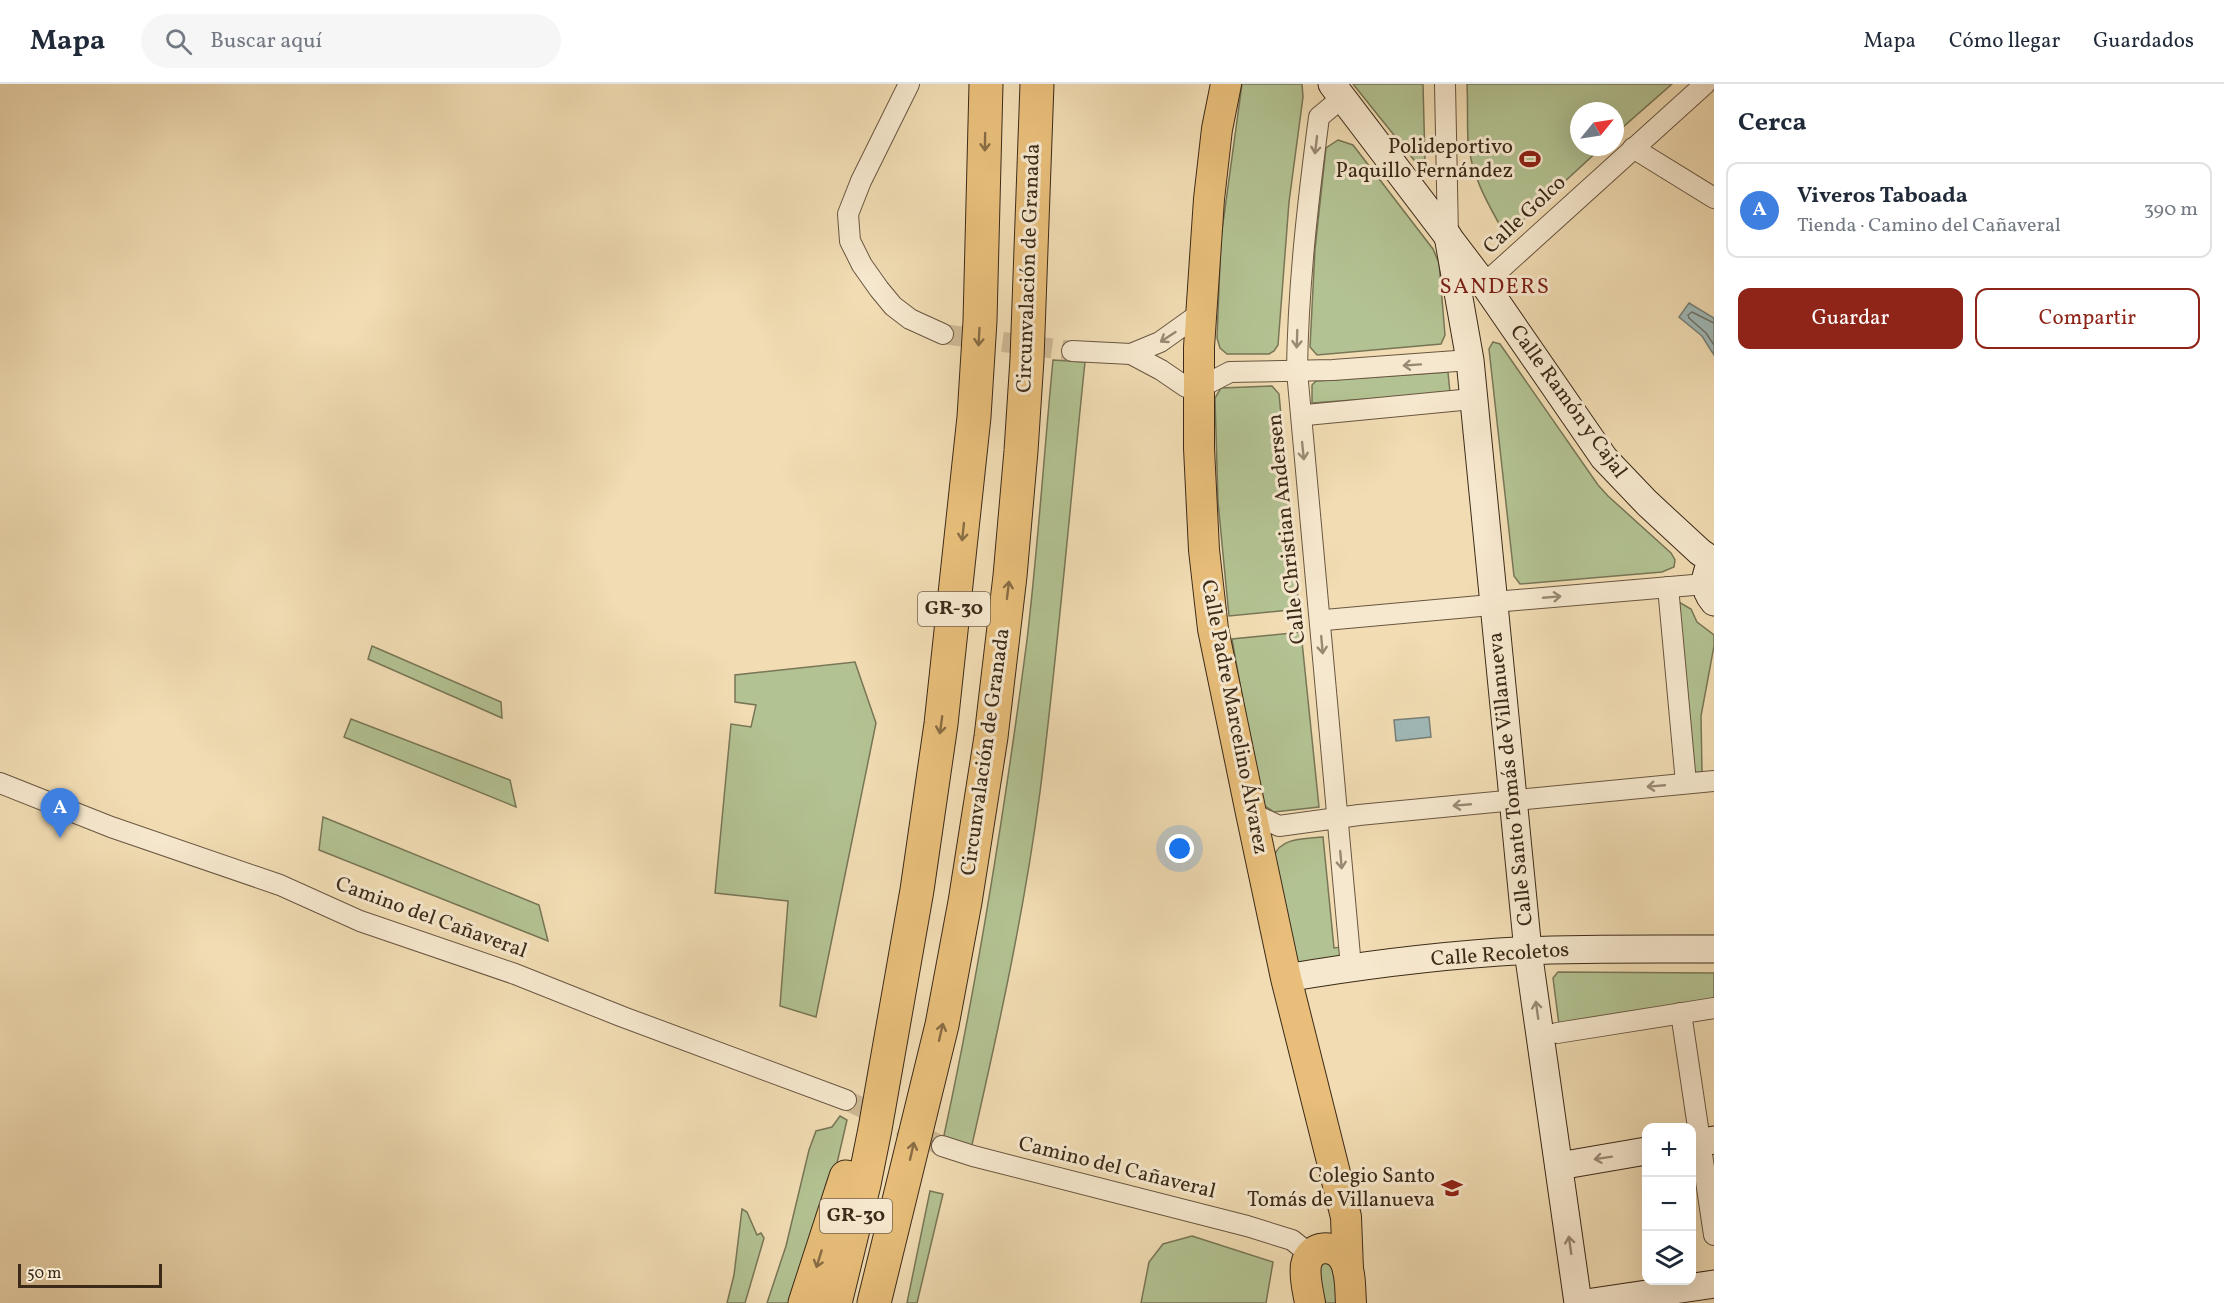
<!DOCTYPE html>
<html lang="es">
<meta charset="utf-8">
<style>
:root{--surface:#fff;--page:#f6f6f7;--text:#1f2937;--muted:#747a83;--line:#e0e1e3;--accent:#8f2418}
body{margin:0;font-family:Vollkorn,serif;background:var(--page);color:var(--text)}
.controls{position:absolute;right:18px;bottom:18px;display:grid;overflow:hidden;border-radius:12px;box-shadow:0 6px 24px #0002}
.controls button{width:54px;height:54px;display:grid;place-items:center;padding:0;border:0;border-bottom:2px solid var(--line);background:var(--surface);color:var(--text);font:30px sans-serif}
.compass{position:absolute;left:1570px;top:18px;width:54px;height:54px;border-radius:50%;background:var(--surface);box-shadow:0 6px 24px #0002;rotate:60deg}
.scale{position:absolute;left:18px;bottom:15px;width:144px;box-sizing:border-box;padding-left:6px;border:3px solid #3c2a19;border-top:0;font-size:16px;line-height:21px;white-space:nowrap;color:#3c2a19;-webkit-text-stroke:4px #f6e8ce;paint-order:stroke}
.you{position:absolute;left:1180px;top:765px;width:21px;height:21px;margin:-15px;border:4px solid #fff;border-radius:50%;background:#1a73e8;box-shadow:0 0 0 9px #1a73e833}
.badge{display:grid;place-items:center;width:39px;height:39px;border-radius:50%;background:var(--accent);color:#fff;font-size:20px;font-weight:700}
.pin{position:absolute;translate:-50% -50px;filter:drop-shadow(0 2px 3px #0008)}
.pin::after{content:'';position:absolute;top:32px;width:21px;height:18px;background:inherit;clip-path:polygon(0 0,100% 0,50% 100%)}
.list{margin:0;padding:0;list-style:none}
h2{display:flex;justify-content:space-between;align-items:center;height:78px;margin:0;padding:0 24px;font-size:26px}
h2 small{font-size:20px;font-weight:400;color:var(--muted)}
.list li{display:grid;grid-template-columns:39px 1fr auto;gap:18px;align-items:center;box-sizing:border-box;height:96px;margin:0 12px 12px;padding:0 12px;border:2px solid var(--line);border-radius:12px}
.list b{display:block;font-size:22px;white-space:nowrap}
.list p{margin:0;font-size:20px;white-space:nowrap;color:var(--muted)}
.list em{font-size:20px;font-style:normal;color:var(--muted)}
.actions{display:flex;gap:12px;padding:18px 24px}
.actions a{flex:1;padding:14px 0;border:2px solid var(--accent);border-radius:12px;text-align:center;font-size:21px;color:var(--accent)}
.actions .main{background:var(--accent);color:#fff}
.icon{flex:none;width:33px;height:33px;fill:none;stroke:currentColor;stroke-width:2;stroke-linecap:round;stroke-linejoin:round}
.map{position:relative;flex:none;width:1714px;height:1219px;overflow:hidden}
header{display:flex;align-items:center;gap:36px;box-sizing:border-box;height:84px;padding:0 30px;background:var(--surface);border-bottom:2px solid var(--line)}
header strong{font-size:28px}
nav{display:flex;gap:33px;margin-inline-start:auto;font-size:21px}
.search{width:420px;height:54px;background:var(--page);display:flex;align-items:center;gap:15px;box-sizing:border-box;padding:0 21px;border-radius:33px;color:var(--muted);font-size:22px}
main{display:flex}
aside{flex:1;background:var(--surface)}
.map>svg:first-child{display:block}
</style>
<header>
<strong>Mapa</strong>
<div class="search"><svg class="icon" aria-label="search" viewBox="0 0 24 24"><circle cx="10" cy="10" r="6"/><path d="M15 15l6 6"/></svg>Buscar aquí</div>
<nav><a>Mapa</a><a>Cómo llegar</a><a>Guardados</a></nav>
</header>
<main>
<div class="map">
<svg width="1714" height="1219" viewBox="0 0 1714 1219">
<rect width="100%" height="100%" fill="#f1dcb3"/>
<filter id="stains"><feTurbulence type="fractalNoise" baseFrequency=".00333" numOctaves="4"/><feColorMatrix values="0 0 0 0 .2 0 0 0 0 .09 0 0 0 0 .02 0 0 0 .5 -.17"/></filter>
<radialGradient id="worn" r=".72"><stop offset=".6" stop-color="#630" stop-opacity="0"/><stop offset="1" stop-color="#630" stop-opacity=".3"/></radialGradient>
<!-- green -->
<g fill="#b3c292" stroke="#787656" stroke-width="1.5">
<polygon points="1242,0 1302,0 1303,13 1289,118 1278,261 1274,267 1269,270 1227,270 1220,264 1217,254 1221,154"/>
<polygon points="1353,0 1423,0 1425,78 1423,81 1418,81"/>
<path d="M1467,0H1672L1615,50V27H1579V63H1602L1506,152C1489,122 1471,92 1468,57C1467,38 1468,19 1467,0Z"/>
<polygon points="1338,56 1353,61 1433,165 1439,179 1445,251 1441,260 1317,271 1310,263 1315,165 1326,64"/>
<polygon points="1493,258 1500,260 1598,401 1608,412 1671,469 1675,476 1674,483 1662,488 1520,500 1514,492 1489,265"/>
<path d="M1053,276L1085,278C1070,421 1058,565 1040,708C1024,829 998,947 971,1065L943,1056C979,890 1005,724 1027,556C1038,463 1044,369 1053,276Z"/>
<polygon points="1448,288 1450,309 1312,319 1312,301 1316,297"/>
<polygon points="1272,302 1279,310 1299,525 1229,532 1218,418 1215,314 1221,304"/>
<polygon points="1677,517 1691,525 1697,538 1714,551 1714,562 1701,632 1702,688 1693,689"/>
<polygon points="1301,548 1319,723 1274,728 1265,722 1260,713 1232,555"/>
<polygon points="372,562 501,618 502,634 368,575"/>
<polygon points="855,578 876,639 816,933 780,922 788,817 715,809 731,640 751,643 756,621 735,618 735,591"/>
<polygon points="351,635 510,696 516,723 344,653"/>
<polygon points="323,733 539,821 548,857 319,766"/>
<path d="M1323,753L1334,864L1341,863V870L1335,876L1294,880L1274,772C1281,753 1305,755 1323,753Z"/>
<polygon points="1558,888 1714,889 1714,918 1559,941 1553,894"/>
<polygon points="840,1032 847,1036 831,1105 797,1219 767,1219 786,1162 809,1066 816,1047 832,1043"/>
<polygon points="930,1107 943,1110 917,1219 907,1219"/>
<polygon points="742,1125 747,1128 757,1151 761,1149 764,1154 745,1219 727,1219 734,1191"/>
<polygon points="1192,1152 1273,1178 1266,1219 1141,1219 1149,1178 1163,1160"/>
<polygon points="1332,1173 1341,1219 1319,1219 1315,1182"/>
</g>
<!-- water -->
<g fill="#a0b9b8" stroke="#788078" stroke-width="1.5">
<polygon points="1689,219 1714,234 1714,271 1702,252 1679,233"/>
<polygon points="1429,633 1431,653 1396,657 1394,636"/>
</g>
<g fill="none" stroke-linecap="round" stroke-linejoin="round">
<!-- shore -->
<polyline stroke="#6e7268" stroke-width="1.5" points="1714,239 1692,228 1688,231 1689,234 1706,249 1714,261"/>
<!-- street-tunnel -->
<g stroke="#cdb894" stroke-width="20" stroke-dasharray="20 10" stroke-linecap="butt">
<polyline points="943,250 1072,267"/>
<polyline points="846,1016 942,1062"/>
</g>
<defs>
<g id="street">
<polyline points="909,0 861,97 848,130 850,157 862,181 879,205 893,222 910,235 943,250"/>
<polyline points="1445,0 1448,152"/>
<path d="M1343,13L1319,33C1308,117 1298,202 1297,287L1351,883"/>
<polyline points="1633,64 1714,114"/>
<polyline points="1484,200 1705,0"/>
<polyline points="1072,267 1131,270 1161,286 1186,303 1197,305 1230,288 1333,286 1470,276"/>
<polyline points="1131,270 1160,258 1202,228"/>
<polyline points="1306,331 1462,316"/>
<polyline points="1668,503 1686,699"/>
<polyline points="1494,518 1705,500"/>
<polyline points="1325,536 1480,522"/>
<polyline points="0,699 111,743 280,801 360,837 515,890 623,933 846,1016"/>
<polyline points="1251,729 1279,742 1359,731 1714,697"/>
<polyline points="1681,929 1714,1151"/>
<polyline points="1557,949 1714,924"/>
<polyline points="942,1062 973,1072 1247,1142 1292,1156 1311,1171"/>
</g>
<g id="secondary">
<polyline points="1332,0 1484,200 1604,374 1647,419 1700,468 1713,477"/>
<polyline points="1448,152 1470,276 1528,867 1578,1219"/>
<path d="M1714,476C1703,490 1703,505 1714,518"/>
<path d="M1286,894C1357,882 1428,873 1499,868C1571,864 1643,865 1714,865"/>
<polyline points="1692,1060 1714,1056"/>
<polyline points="1559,1082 1646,1067"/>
<polyline points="1586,1219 1714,1200"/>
</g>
<g id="primary">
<polyline points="1226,0 1217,45 1209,115 1199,263 1199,364 1204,466 1213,545 1251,729 1286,894 1346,1133 1348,1186"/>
<path d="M1310,1219C1308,1207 1304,1193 1306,1181C1310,1160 1336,1159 1345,1177C1351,1189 1350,1206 1351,1219"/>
</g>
<g id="highway">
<polyline points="805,1219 846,1093"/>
<polyline points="835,1219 864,1100 875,1045 917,806 941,640 974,333 980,237 986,0"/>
<polyline points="874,1219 942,941 965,818 991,653 1010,492 1021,367 1027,275 1037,0"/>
</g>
</defs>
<!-- street casing -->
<use href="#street" stroke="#695640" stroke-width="22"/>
<!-- secondary casing -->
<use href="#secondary" stroke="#3c2a19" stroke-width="29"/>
<!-- primary casing -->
<use href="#primary" stroke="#3c2a19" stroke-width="32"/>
<!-- highway casing -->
<use href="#highway" stroke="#3c2a19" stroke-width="35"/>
<!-- street -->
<use href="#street" stroke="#f6e8ce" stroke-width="20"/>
<!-- secondary -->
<use href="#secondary" stroke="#f6e8ce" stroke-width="27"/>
<!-- primary -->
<use href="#primary" stroke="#e8be7a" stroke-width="30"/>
<!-- highway -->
<use href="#highway" stroke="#e8be7a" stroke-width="33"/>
</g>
<!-- one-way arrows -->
<defs><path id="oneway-shaft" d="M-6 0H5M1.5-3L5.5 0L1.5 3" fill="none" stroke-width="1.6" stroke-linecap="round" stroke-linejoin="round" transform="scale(1.5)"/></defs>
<g stroke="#896d45">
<use href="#oneway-shaft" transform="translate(985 58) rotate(91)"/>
<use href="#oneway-shaft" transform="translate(979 253) rotate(93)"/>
<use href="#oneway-shaft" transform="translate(963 448) rotate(96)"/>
<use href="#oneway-shaft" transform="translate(1008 506) rotate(-83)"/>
<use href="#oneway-shaft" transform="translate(941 641) rotate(98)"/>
<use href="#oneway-shaft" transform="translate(941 948) rotate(-77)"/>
<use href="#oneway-shaft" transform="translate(912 1067) rotate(-77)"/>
<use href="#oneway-shaft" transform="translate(819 1175) rotate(107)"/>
</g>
<g stroke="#998974">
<use href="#oneway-shaft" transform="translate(1316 61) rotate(97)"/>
<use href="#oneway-shaft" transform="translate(1168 253) rotate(147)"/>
<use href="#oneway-shaft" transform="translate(1297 255) rotate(92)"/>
<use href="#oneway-shaft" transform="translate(1412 281) rotate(176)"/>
<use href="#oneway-shaft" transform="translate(1303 367) rotate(84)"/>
<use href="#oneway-shaft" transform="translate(1552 513) rotate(-5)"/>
<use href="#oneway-shaft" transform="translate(1322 561) rotate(85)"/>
<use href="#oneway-shaft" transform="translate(1656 702) rotate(175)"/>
<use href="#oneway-shaft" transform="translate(1462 721) rotate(175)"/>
<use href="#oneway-shaft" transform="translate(1341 776) rotate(85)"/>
<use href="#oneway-shaft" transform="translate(1537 926) rotate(-98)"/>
<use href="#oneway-shaft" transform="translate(1603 1074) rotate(171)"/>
<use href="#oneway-shaft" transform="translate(1570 1161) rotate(-98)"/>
</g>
<!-- icons -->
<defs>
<symbol id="stadium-bare" viewBox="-9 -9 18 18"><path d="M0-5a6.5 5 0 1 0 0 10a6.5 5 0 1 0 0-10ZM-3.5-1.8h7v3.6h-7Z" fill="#8f2418" stroke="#f6e8ce" stroke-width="2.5" paint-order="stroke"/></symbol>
<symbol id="school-bare" viewBox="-9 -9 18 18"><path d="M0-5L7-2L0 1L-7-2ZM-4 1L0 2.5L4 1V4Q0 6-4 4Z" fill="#8f2418" stroke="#f6e8ce" stroke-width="2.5" paint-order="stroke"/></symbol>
</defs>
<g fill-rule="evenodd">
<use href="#stadium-bare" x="1515" y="60" width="30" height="30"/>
<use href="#school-bare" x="1437" y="1089" width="30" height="30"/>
</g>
<g text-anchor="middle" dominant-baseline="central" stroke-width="6" stroke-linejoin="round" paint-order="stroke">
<!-- shield labels -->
<g fill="#f6e8ce" stroke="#74634f" stroke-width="1.5">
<rect x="918" y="508" width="72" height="34" rx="4.5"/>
<rect x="820" y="1115" width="72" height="34" rx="4.5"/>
</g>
<g font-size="20" font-weight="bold" fill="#3c2a19">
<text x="954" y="525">GR-30</text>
<text x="856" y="1132">GR-30</text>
</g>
<!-- poi labels -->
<g font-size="21" fill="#3c2a19" stroke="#f6e8ce" text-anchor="end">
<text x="1513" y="63">Polideportivo<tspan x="1513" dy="24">Paquillo Fernández</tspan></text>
<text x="1435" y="1092">Colegio Santo<tspan x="1435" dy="24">Tomás de Villanueva</tspan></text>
</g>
<!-- street labels -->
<g font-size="21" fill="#3c2a19" stroke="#f6e8ce">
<text transform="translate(1525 131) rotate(-43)">Calle Golco</text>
<text transform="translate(1029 184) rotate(-88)">Circunvalación de Granada</text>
<text transform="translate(1568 318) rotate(54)">Calle Ramón y Cajal</text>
<text transform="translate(1287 445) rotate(-96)">Calle Christian Andersen</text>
<text transform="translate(1234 633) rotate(79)">Calle Padre Marcelino Álvarez</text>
<text transform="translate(986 668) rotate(-82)">Circunvalación de Granada</text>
<text transform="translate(1511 695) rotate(-96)">Calle Santo Tomás de Villanueva</text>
<text transform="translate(431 834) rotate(20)">Camino del Cañaveral</text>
<text transform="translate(1500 871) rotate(-4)">Calle Recoletos</text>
<text transform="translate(1117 1084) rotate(14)">Camino del Cañaveral</text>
</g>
<!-- neighbourhood labels -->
<g font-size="22" letter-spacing="1.5" fill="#7a1f14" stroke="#f6e8ce">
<text x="1495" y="203">SANDERS</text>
</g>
</g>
<rect width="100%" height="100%" filter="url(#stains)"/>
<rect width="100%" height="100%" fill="url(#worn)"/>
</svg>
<div class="controls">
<button>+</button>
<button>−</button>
<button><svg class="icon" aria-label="layers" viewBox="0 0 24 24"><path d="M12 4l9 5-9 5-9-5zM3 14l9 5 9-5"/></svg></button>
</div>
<svg class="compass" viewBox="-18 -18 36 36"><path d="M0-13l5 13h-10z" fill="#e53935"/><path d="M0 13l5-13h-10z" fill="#747a83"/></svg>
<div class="scale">50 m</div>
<div class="you"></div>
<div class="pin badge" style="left:60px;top:754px;background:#3f7fe0">A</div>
</div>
<aside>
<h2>Cerca<small></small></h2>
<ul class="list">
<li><span class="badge" style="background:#3f7fe0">A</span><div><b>Viveros Taboada</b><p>Tienda · Camino del Cañaveral</p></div><em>390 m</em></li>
</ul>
<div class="actions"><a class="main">Guardar</a><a>Compartir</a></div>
</aside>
</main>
